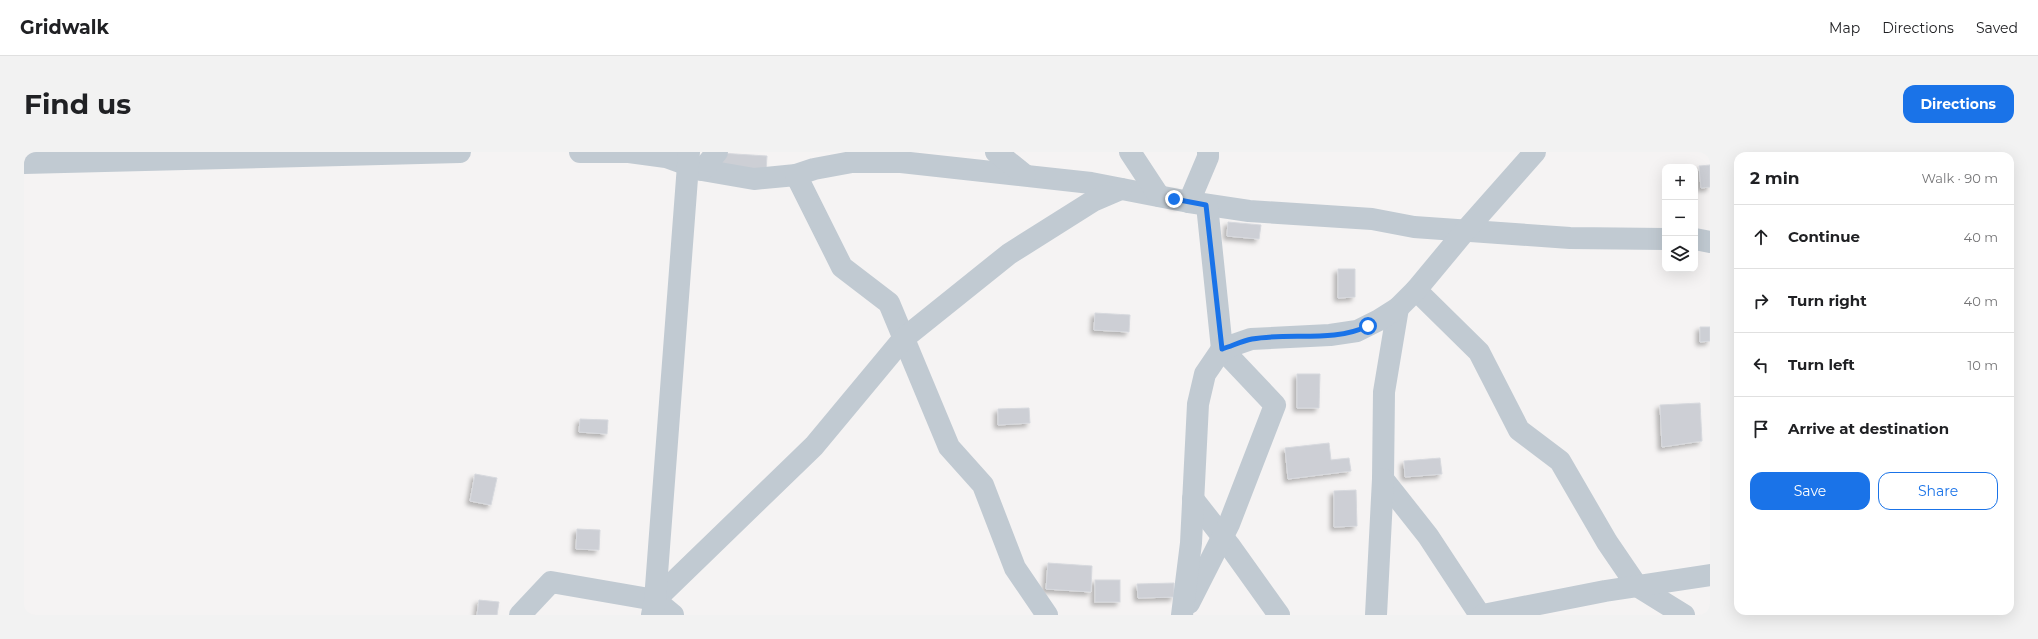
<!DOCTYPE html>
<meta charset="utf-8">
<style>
:root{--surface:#fff;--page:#f2f2f2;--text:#202124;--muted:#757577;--line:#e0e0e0;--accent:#1a73e8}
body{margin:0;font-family:Montserrat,sans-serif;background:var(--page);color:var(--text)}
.controls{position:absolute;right:12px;top:12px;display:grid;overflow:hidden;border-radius:8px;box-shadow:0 4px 16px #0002}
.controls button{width:36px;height:36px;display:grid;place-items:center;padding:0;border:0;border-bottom:1px solid var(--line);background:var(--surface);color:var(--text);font:20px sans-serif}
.stop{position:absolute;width:12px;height:12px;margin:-9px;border:3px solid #1a73e8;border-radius:50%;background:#fff}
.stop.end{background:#1a73e8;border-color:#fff;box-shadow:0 1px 4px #0008}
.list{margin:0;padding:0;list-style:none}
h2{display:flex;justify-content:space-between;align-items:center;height:52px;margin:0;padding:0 16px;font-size:17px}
h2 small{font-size:13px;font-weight:400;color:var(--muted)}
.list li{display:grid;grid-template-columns:26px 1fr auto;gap:12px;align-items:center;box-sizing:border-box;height:64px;padding:0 16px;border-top:1px solid var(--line)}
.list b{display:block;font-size:15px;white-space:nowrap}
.list em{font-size:13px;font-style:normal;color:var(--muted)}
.actions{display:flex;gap:8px;padding:12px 16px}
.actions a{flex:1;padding:9px 0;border:1px solid var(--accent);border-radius:12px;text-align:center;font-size:14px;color:var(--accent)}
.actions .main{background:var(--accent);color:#fff}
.icon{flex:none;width:22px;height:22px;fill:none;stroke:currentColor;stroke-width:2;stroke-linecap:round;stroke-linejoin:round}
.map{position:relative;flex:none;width:1686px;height:463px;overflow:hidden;border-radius:12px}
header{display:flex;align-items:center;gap:24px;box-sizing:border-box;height:56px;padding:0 20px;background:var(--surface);border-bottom:1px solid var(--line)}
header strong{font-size:19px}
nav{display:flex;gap:22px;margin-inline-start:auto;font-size:14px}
.intro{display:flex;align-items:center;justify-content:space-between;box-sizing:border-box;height:96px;padding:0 24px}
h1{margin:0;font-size:28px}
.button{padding:10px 18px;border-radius:12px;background:var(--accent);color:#fff;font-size:14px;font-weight:700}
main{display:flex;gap:24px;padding:0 24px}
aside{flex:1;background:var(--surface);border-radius:12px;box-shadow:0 4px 16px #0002}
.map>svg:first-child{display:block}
</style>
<header>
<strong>Gridwalk</strong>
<nav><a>Map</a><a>Directions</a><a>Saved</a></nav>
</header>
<div class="intro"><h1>Find us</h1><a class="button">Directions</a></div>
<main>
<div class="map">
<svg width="1686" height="463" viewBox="0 0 1686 463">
<defs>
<filter id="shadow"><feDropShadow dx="-3.5" dy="3.5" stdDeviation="2" flood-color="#0004"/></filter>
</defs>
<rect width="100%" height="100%" fill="#f5f3f3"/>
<!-- building -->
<g fill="#cdcfd5" stroke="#d7d9de" filter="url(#shadow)">
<polygon points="696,1 743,4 742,19 695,16"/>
<polygon points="1686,13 1686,35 1677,36 1675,14"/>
<polygon points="1204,70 1237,73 1235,87 1203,84"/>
<polygon points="1314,117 1331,117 1331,145 1314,146"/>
<polygon points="1071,161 1106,163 1105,180 1070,178"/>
<polygon points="1676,175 1686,175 1686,189 1676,190"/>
<polygon points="1273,222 1296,222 1295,256 1273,256"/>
<polygon points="1676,251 1678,289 1638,295 1636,253"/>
<polygon points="1005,256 1006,271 974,273 974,257"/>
<polygon points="556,267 584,268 583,282 555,280"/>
<polygon points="1305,291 1307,308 1325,306 1327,319 1264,327 1261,296"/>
<polygon points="1416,306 1418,322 1381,325 1380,309"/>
<polygon points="451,322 473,326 467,353 446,349"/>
<polygon points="1332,338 1333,374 1310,375 1310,339"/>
<polygon points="553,377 576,378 575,398 552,397"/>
<polygon points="1024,411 1068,414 1067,440 1022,437"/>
<rect x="1071" y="428" width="25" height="22"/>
<polygon points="1150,431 1150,445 1114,446 1113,432"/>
<polygon points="455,448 475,450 473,463 453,463"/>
</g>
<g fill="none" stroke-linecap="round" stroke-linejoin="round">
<!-- minor -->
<g stroke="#c1cad2" stroke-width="22">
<polyline points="556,0 605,0 642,5 678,18 730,27 772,23 790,17 828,10 877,10 1067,31 1165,50 1225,59 1348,67 1390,75 1546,86 1641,87"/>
<polyline points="972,0 1001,23"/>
<polyline points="1106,0 1135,44"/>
<polyline points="0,11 436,0"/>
<polyline points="678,18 693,0"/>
<polyline points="772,23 818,115 865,151 925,295 959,333 991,416 1023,463"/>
<polyline points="1165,50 1184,5 1184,0"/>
<polyline points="1671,87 1686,90"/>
<polyline points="1392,138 1455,200 1495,278 1536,309 1583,390 1613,434 1660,463"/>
<polyline points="1374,156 1360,240 1359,327 1404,384 1456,463"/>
<polyline points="1169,347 1205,393 1255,463"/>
<polyline points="631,448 790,294 879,187 985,102 1069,49 1097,37"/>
<polyline points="1165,451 1205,372 1251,253 1198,197 1183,53"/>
<polyline points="496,463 527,430 631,448 649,463"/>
<polyline points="628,463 631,448 665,0"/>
<polyline points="1158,463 1167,391 1174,252 1181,222 1198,197 1227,187 1306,183 1333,179 1355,168 1374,156 1392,138 1441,79 1511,0"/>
<polyline points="1352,463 1359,327"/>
<polyline points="1459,463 1581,439 1686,423"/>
</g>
</g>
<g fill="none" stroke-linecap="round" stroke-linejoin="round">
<!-- route -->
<path stroke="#1a73e8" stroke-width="5" d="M1150,47L1182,53L1198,197C1208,194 1218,189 1228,187C1266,180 1309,191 1344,174"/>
</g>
</svg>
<div class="controls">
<button>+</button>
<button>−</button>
<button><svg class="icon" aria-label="layers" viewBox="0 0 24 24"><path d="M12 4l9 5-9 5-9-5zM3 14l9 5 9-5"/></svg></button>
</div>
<div class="stop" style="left:1344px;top:174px"></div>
<div class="stop end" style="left:1150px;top:47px"></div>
</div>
<aside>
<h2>2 min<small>Walk · 90 m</small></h2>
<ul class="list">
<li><svg class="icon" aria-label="ahead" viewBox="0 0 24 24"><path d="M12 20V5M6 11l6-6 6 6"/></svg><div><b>Continue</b></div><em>40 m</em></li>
<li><svg class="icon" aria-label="right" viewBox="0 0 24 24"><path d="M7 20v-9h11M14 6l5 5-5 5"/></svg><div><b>Turn right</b></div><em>40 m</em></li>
<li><svg class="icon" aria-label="left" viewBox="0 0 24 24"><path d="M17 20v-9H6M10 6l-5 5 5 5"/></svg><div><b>Turn left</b></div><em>10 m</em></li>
<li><svg class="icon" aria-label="arrive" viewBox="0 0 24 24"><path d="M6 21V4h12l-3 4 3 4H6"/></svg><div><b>Arrive at destination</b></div></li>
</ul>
<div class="actions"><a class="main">Save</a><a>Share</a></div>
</aside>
</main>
